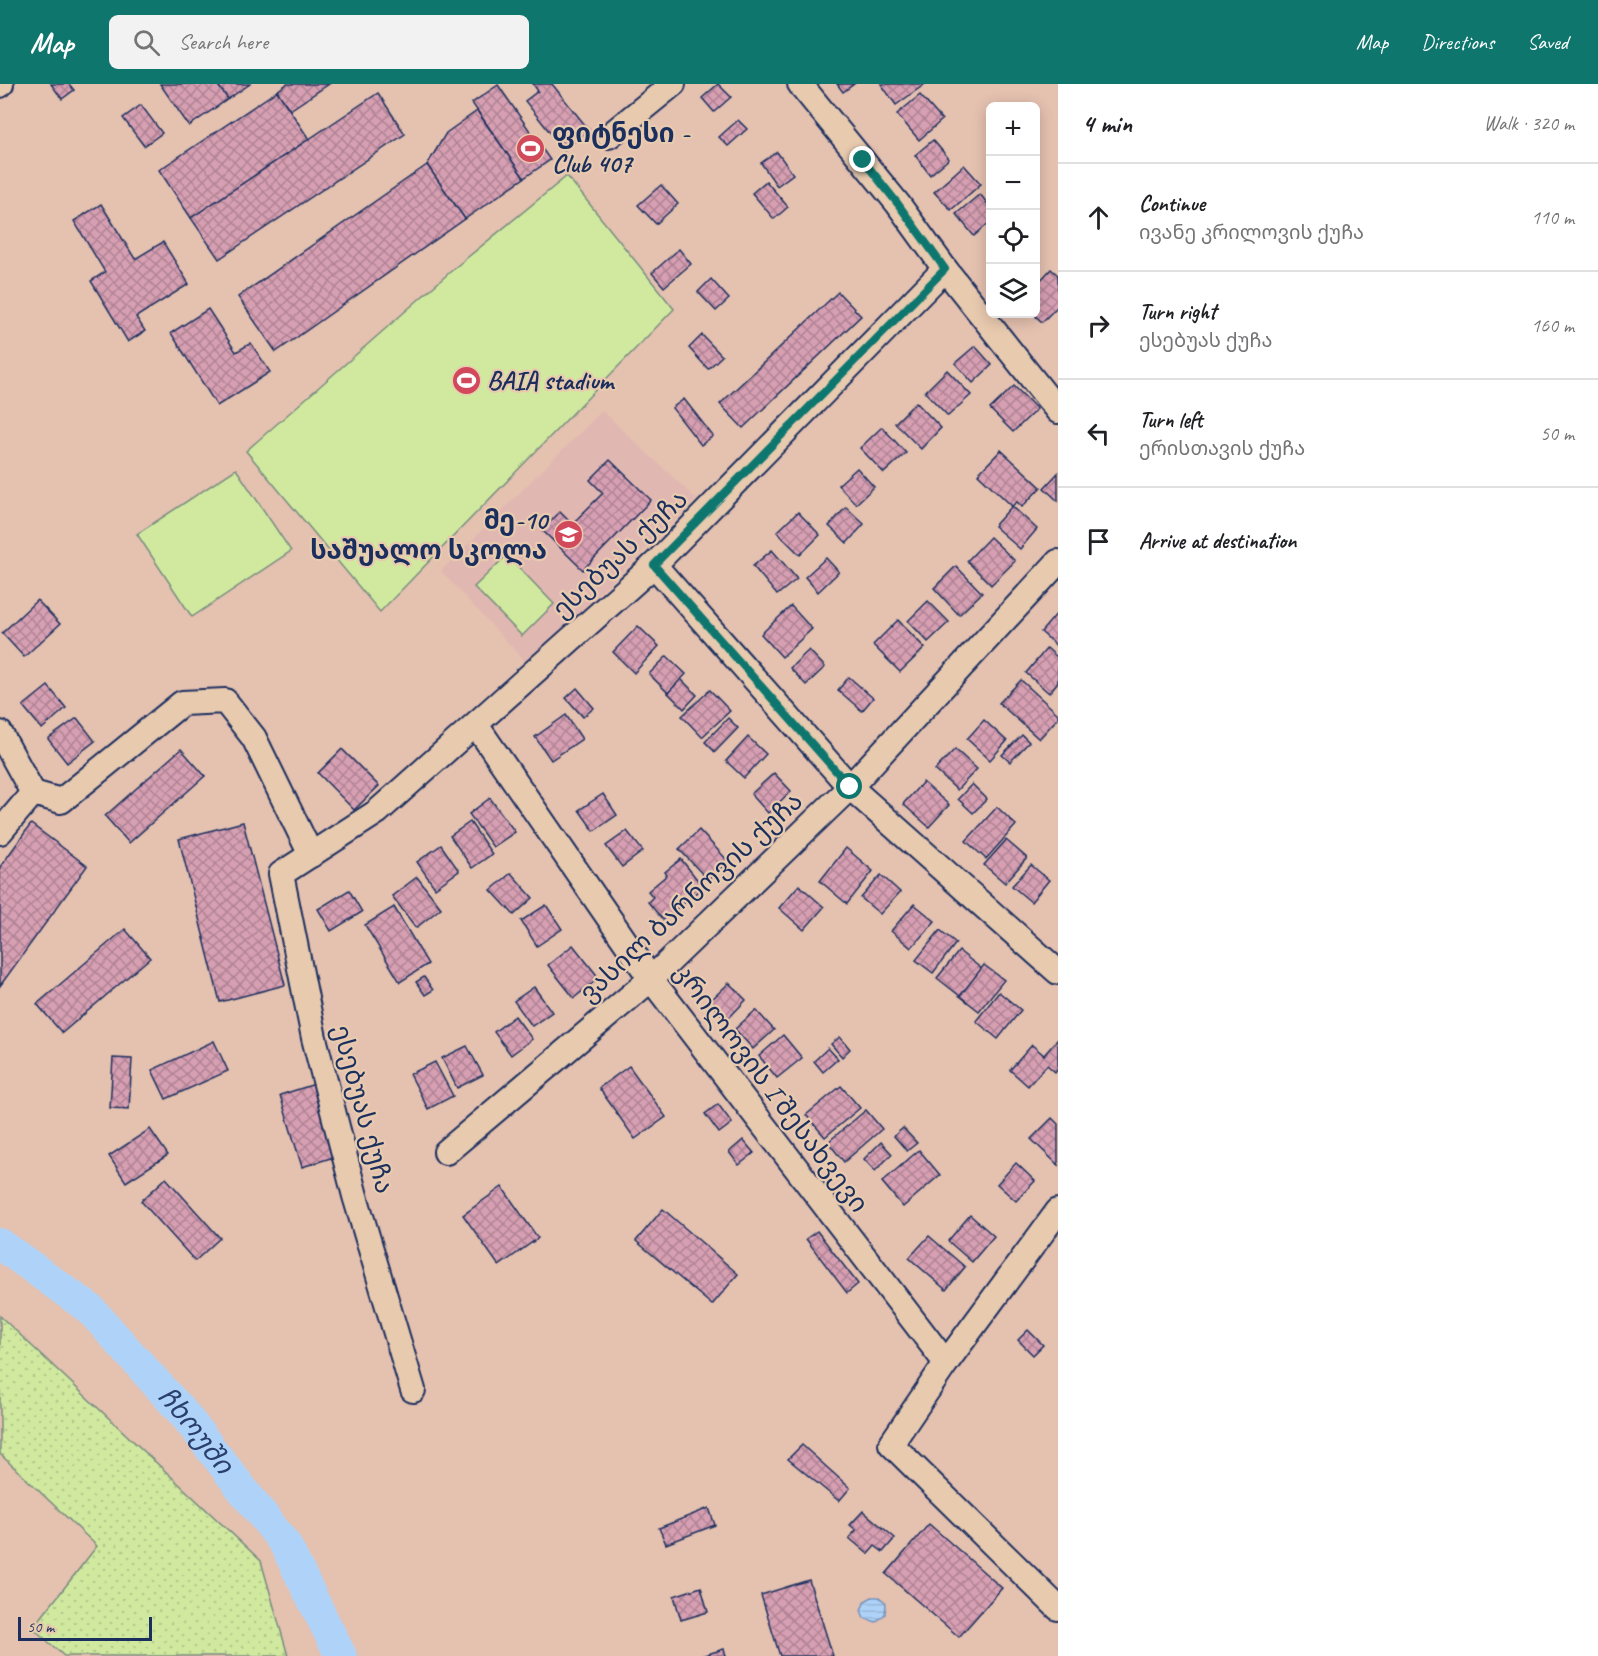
<!DOCTYPE html>
<meta charset="utf-8">
<style>
:root{--surface:#fff;--page:#f2f2f2;--text:#202124;--muted:#757577;--line:#e0e0e0;--accent:#0f766e}
body{margin:0;font-family:Caveat,"Noto Sans Georgian",sans-serif;background:var(--page);color:var(--text)}
.controls{position:absolute;right:18px;top:18px;display:grid;overflow:hidden;border-radius:9px;box-shadow:0 3px 15px #0003}
.controls button{width:54px;height:54px;display:grid;place-items:center;padding:0;border:0;border-bottom:2px solid var(--line);background:var(--surface);color:var(--text);font:30px sans-serif}
.scale{position:absolute;left:18px;bottom:15px;width:134px;box-sizing:border-box;padding-left:6px;border:3px solid #1b2f5e;border-top:0;font-size:16px;line-height:21px;white-space:nowrap;color:#1b2f5e;-webkit-text-stroke:4px #e8caaf;paint-order:stroke}
.stop{position:absolute;width:18px;height:18px;margin:-14px;border:4px solid #0f766e;border-radius:50%;background:#fff}
.stop.end{background:#0f766e;border-color:#fff;box-shadow:0 2px 6px #0008}
.list{margin:0;padding:0;list-style:none}
h2{display:flex;justify-content:space-between;align-items:center;height:78px;margin:0;padding:0 24px;font-size:26px}
h2 small{font-size:20px;font-weight:400;color:var(--muted)}
.list li{display:grid;grid-template-columns:39px 1fr auto;gap:18px;align-items:center;box-sizing:border-box;height:108px;padding:0 24px;border-top:2px solid var(--line)}
.list b{display:block;font-size:22px;white-space:nowrap}
.list p{margin:0;font-size:20px;white-space:nowrap;color:var(--muted)}
.list em{font-size:20px;font-style:normal;color:var(--muted)}
.icon{flex:none;width:33px;height:33px;fill:none;stroke:currentColor;stroke-width:2;stroke-linecap:round;stroke-linejoin:round}
.map{position:relative;flex:none;width:1058px;height:1572px;overflow:hidden}
header{display:flex;align-items:center;gap:36px;box-sizing:border-box;height:84px;padding:0 30px;background:var(--accent);color:#fff}
header strong{font-size:28px}
nav{display:flex;gap:33px;margin-inline-start:auto;font-size:21px}
.search{width:420px;height:54px;background:var(--page);display:flex;align-items:center;gap:15px;box-sizing:border-box;padding:0 21px;border-radius:9px;color:var(--muted);font-size:22px}
main{display:flex}
aside{flex:1;background:var(--surface)}
.map>svg:first-child{display:block}
</style>
<header>
<strong>Map</strong>
<div class="search"><svg class="icon" aria-label="search" viewBox="0 0 24 24"><circle cx="10" cy="10" r="6"/><path d="M15 15l6 6"/></svg>Search here</div>
<nav><a>Map</a><a>Directions</a><a>Saved</a></nav>
</header>
<main>
<div class="map">
<svg width="1058" height="1572" viewBox="0 0 1058 1572">
<defs>
<pattern id="grass-dots" width="8" height="8" patternUnits="userSpaceOnUse" patternTransform="scale(1.5)"><rect width="8" height="8" fill="#d1e99f"/><path d="M2 2h.1M6 6h.1" fill="none" stroke="#b3c88b" stroke-width="1.8" stroke-linecap="round"/></pattern>
<pattern id="water-rules" width="6" height="5" patternUnits="userSpaceOnUse" patternTransform="scale(1.5)"><rect width="6" height="5" fill="#afd3f8"/><path d="M0 2.5h6" fill="none" stroke="#96b5d7"/></pattern>
<pattern id="building-cross-hatch" width="8" height="8" patternUnits="userSpaceOnUse" patternTransform="scale(1.5)"><rect width="8" height="8" fill="#d79fb2"/><path d="M0 0l8 8M0 8l8-8" fill="none" stroke="#ae8294"/></pattern>
</defs>
<rect width="100%" height="100%" fill="#e5c1b0"/>
<filter id="ink" filterUnits="userSpaceOnUse"><feTurbulence type="fractalNoise" baseFrequency=".0167" numOctaves="2"/><feDisplacementMap in="SourceGraphic" scale="12" xChannelSelector="R" yChannelSelector="G"/><feConvolveMatrix kernelMatrix="1 2 1 2 8 2 1 2 1" color-interpolation-filters="sRGB"/></filter>
<g filter="url(#ink)">
<!-- built -->
<polygon fill="#e1b7b1" points="602,327 696,415 527,579 441,487"/>
<!-- grass -->
<polygon fill="url(#grass-dots)" stroke="#768c7e" stroke-width="1.5" points="0,1232 261,1477 288,1572 64,1572 33,1544 97,1462 0,1370"/>
<!-- green -->
<g fill="#d1e99f" stroke="#768c7e" stroke-width="1.5">
<polygon points="567,92 674,225 380,528 246,367 457,182"/>
<polygon points="236,385 291,467 192,533 137,450"/>
<polygon points="507,471 554,520 522,552 474,503"/>
</g>
<!-- water -->
<polygon fill="url(#water-rules)" stroke="#7491ba" stroke-width="1.5" points="872,1513 879,1513 886,1519 885,1530 876,1538 864,1534 861,1526 865,1517"/>
<g fill="none" stroke-linecap="round" stroke-linejoin="round">
<!-- river -->
<path stroke="#afd3f8" stroke-width="32" id="s1" d="M0,1160L90,1225L183,1329L285,1460L341,1572"/>
</g>
<!-- building -->
<g fill="url(#building-cross-hatch)" stroke="#1b2f5e" stroke-width="1.5">
<polygon points="51,0 69,0 74,6 62,15"/>
<polygon points="160,0 217,0 228,15 189,42"/>
<polygon points="217,0 250,0 228,15"/>
<polygon points="287,0 329,0 290,26 277,7"/>
<polygon points="533,0 552,0 589,46 564,66 525,17 538,7"/>
<polygon points="718,0 731,13 714,28 702,14"/>
<polygon points="837,0 854,0 843,8"/>
<polygon points="881,0 925,0 896,21"/>
<polygon points="498,1 550,76 524,94 472,19"/>
<polygon points="277,7 309,55 191,134 159,86"/>
<polygon points="378,9 405,50 219,175 191,134"/>
<polygon points="920,11 942,36 919,56 897,30"/>
<polygon points="141,21 162,49 144,62 123,34"/>
<polygon points="477,27 524,94 465,135 427,81 446,49"/>
<polygon points="738,36 747,45 728,62 719,53"/>
<polygon points="933,56 949,75 930,91 915,71"/>
<polygon points="777,68 793,90 777,102 761,79"/>
<polygon points="427,81 465,135 276,268 238,213"/>
<polygon points="964,81 981,100 951,126 934,108"/>
<polygon points="766,97 788,123 774,135 752,109"/>
<polygon points="661,101 678,120 656,140 638,121"/>
<polygon points="980,110 990,123 990,138 974,152 956,130"/>
<polygon points="101,120 135,175 163,158 189,200 136,233 145,247 128,258 91,197 105,188 74,137"/>
<polygon points="679,165 691,180 664,203 652,189"/>
<polygon points="1051,185 1058,191 1058,222 1042,238 1033,230 1036,230 1036,201"/>
<polygon points="711,195 729,215 716,227 698,208"/>
<polygon points="838,208 861,232 743,344 720,320"/>
<polygon points="208,225 236,268 251,259 270,288 217,322 171,249"/>
<polygon points="702,251 722,272 708,285 689,264"/>
<polygon points="975,262 992,281 973,299 955,279"/>
<polygon points="947,286 971,311 948,332 925,308"/>
<polygon points="1014,302 1037,325 1013,348 990,325"/>
<polygon points="684,315 713,352 701,361 672,324"/>
<polygon points="916,318 941,344 921,365 895,339"/>
<polygon points="882,343 906,369 884,389 860,364"/>
<polygon points="1001,366 1041,403 1022,423 1017,418 1012,422 978,390"/>
<polygon points="610,376 651,416 583,486 542,446 560,428 572,440 603,409 590,396"/>
<polygon points="857,384 874,403 856,420 838,401"/>
<polygon points="1058,389 1058,417 1044,404"/>
<polygon points="1012,422 1037,445 1020,465 994,442"/>
<polygon points="846,423 864,440 847,459 829,442"/>
<polygon points="798,428 820,451 800,471 777,448"/>
<polygon points="990,453 1015,477 991,501 967,477"/>
<polygon points="772,466 797,495 777,511 753,482"/>
<polygon points="826,474 839,488 818,508 805,493"/>
<polygon points="956,482 982,509 959,531 934,504"/>
<polygon points="37,516 60,540 24,573 2,549"/>
<polygon points="928,517 949,538 928,558 908,537"/>
<polygon points="791,522 812,545 782,573 761,550"/>
<polygon points="1058,528 1058,563 1041,548"/>
<polygon points="898,536 925,564 900,588 873,561"/>
<polygon points="638,542 659,562 634,589 613,568"/>
<polygon points="1047,564 1058,574 1058,598 1049,609 1026,589"/>
<polygon points="809,566 825,583 806,601 790,584"/>
<polygon points="667,572 686,590 668,609 649,590"/>
<polygon points="849,593 873,614 862,627 838,606"/>
<polygon points="681,595 697,611 684,625 668,609"/>
<polygon points="1021,596 1058,630 1058,634 1039,655 999,619"/>
<polygon points="48,602 66,624 42,645 23,622"/>
<polygon points="577,604 594,624 583,633 566,614"/>
<polygon points="710,606 730,627 702,653 682,632"/>
<polygon points="566,631 582,655 551,676 535,653"/>
<polygon points="77,634 95,657 67,679 48,655"/>
<polygon points="728,634 738,644 715,668 705,658"/>
<polygon points="984,636 1007,657 990,676 967,655"/>
<polygon points="1022,651 1029,658 1010,678 1002,671"/>
<polygon points="748,653 766,670 744,694 726,677"/>
<polygon points="181,665 205,692 129,759 105,732"/>
<polygon points="342,665 379,702 354,726 318,689"/>
<polygon points="955,665 977,685 957,706 935,686"/>
<polygon points="774,689 791,707 768,729 751,710"/>
<polygon points="923,698 949,721 929,743 903,720"/>
<polygon points="972,700 987,715 973,729 958,715"/>
<polygon points="603,710 617,731 594,747 579,726"/>
<polygon points="490,714 515,748 493,763 469,730"/>
<polygon points="997,723 1016,741 986,775 966,757"/>
<polygon points="243,738 285,901 220,918 179,755"/>
<polygon points="470,738 492,770 472,784 450,752"/>
<polygon points="31,740 87,782 0,902 0,783"/>
<polygon points="699,746 728,777 708,796 679,765"/>
<polygon points="627,747 643,767 622,783 606,762"/>
<polygon points="1006,756 1027,774 1005,799 984,781"/>
<polygon points="441,761 459,787 435,804 417,778"/>
<polygon points="846,764 873,787 847,820 820,797"/>
<polygon points="681,775 703,803 663,836 648,818 653,813 648,807 667,791 665,788"/>
<polygon points="1031,781 1049,796 1031,818 1012,802"/>
<polygon points="511,789 533,814 514,831 491,806"/>
<polygon points="881,791 900,808 880,830 861,814"/>
<polygon points="417,793 441,824 416,844 392,812"/>
<polygon points="799,801 824,823 804,846 779,824"/>
<polygon points="349,806 362,828 331,847 318,825"/>
<polygon points="914,820 935,837 911,864 891,847"/>
<polygon points="546,821 562,845 537,862 521,837"/>
<polygon points="394,823 428,880 400,898 365,841"/>
<polygon points="125,845 150,874 62,949 37,920"/>
<polygon points="940,846 956,859 933,889 916,876"/>
<polygon points="573,861 599,894 574,914 548,881"/>
<polygon points="959,867 982,885 960,912 937,894"/>
<polygon points="984,881 1004,896 979,927 960,912"/>
<polygon points="424,893 433,906 425,911 416,898"/>
<polygon points="729,899 746,916 727,936 709,918"/>
<polygon points="534,903 552,928 532,942 514,917"/>
<polygon points="999,908 1021,926 998,955 976,937"/>
<polygon points="756,926 774,946 753,965 735,945"/>
<polygon points="515,932 532,955 511,971 494,948"/>
<polygon points="783,951 802,974 777,994 759,972"/>
<polygon points="840,953 850,965 842,973 831,960"/>
<polygon points="1058,955 1058,984 1055,988 1047,981 1028,1002 1010,986 1032,961 1044,971"/>
<polygon points="214,957 228,987 166,1015 152,986"/>
<polygon points="467,962 483,991 457,1004 442,974"/>
<polygon points="828,964 838,975 823,988 814,977"/>
<polygon points="113,974 132,975 129,1025 110,1024"/>
<polygon points="435,978 453,1012 428,1025 410,990"/>
<polygon points="629,982 666,1033 635,1055 599,1004"/>
<polygon points="315,1000 337,1072 302,1083 280,1011"/>
<polygon points="841,1002 860,1024 825,1053 806,1031"/>
<polygon points="718,1020 732,1039 719,1049 705,1030"/>
<polygon points="866,1026 882,1045 844,1078 828,1058"/>
<polygon points="1052,1034 1058,1040 1058,1081 1031,1055"/>
<polygon points="903,1044 917,1059 907,1067 894,1052"/>
<polygon points="150,1045 168,1071 126,1098 109,1072"/>
<polygon points="743,1056 754,1069 739,1081 729,1068"/>
<polygon points="881,1058 892,1070 875,1087 864,1075"/>
<polygon points="919,1066 940,1091 903,1123 882,1098"/>
<polygon points="1016,1079 1035,1097 1016,1117 997,1100"/>
<polygon points="166,1094 220,1154 195,1177 141,1117"/>
<polygon points="502,1103 538,1154 499,1182 463,1131"/>
<polygon points="663,1125 738,1190 712,1221 636,1157"/>
<polygon points="970,1131 994,1152 972,1178 948,1157"/>
<polygon points="817,1147 858,1200 847,1209 806,1155"/>
<polygon points="929,1152 965,1183 946,1206 909,1174"/>
<polygon points="1028,1246 1043,1261 1033,1271 1018,1256"/>
<polygon points="802,1361 850,1404 839,1417 788,1375"/>
<polygon points="709,1424 715,1441 666,1460 659,1444"/>
<polygon points="863,1427 895,1454 883,1468 875,1462 868,1470 849,1454 856,1446 850,1441"/>
<polygon points="929,1440 1002,1504 959,1553 886,1490"/>
<polygon points="809,1496 833,1572 780,1572 761,1511"/>
<polygon points="701,1503 708,1528 681,1536 674,1512"/>
<polygon points="724,1565 726,1572 701,1572"/>
</g>
<g fill="none" stroke-linecap="round" stroke-linejoin="round">
<defs>
<g id="minor">
<polyline points="800,0 898,120 945,185 1058,327"/>
<polyline points="0,1 1,0"/>
<polyline points="609,52 673,0"/>
<polyline points="654,481 850,703 1058,888"/>
<polyline points="476,641 651,895 946,1279"/>
<polyline points="0,649 33,709"/>
<polyline points="33,709 61,717 182,619 225,617 254,654 311,771"/>
<polyline points="0,748 33,709"/>
<polyline points="446,1068 651,895 850,703 1058,478"/>
<polyline points="1058,1127 946,1279 891,1360 1058,1524"/>
<polyline points="413,1306 355,1112 314,954 281,790 377,728 654,481 945,185"/>
</g>
</defs>
<!-- minor casing -->
<use href="#minor" stroke="#1b2f5e" stroke-width="28"/>
<!-- minor -->
<use href="#minor" stroke="#e8caaf" stroke-width="24"/>
</g>
</g>
<g fill="none" stroke-linecap="round" stroke-linejoin="round" filter="url(#ink)">
<!-- route -->
<polyline stroke="#0f766e" stroke-width="8" points="850,703 654,481 945,185 898,120 863,76"/>
</g>
<!-- icons -->
<defs>
<symbol id="stadium-disc" viewBox="-11 -11 22 22"><circle r="9.5" fill="#d1495b" stroke="#e8caaf"/><path d="M0-5a6.5 5 0 1 0 0 10a6.5 5 0 1 0 0-10ZM-3.5-1.8h7v3.6h-7Z" fill="#fff"/></symbol>
<symbol id="school-disc" viewBox="-11 -11 22 22"><circle r="9.5" fill="#d1495b" stroke="#e8caaf"/><path d="M0-5L7-2L0 1L-7-2ZM-4 1L0 2.5L4 1V4Q0 6-4 4Z" fill="#fff"/></symbol>
</defs>
<g fill-rule="evenodd">
<use href="#stadium-disc" x="514" y="48" width="33" height="33"/>
<use href="#stadium-disc" x="450" y="280" width="33" height="33"/>
<use href="#school-disc" x="552" y="434" width="33" height="33"/>
</g>
<g text-anchor="middle" dominant-baseline="central" stroke-width="4.5" stroke-linejoin="round" paint-order="stroke">
<!-- poi labels -->
<g font-size="26" font-weight="bold" fill="#1b2f5e" stroke="#e8caaf" text-anchor="start">
<text x="552" y="49">ფიტნესი -<tspan x="552" dy="30">Club 407</tspan></text>
<text x="487" y="296">BAIA stadium</text>
<text x="547" y="436" text-anchor="end">მე-10<tspan x="547" dy="30">საშუალო სკოლა</tspan></text>
</g>
<!-- street labels -->
<g font-size="26" fill="#1b2f5e" stroke="#e8caaf">
<text transform="translate(620 470) rotate(-43)">ესებუას ქუჩა</text>
<text transform="translate(691 813) rotate(-43)">ვასილ ბარნოვის ქუჩა</text>
<text transform="translate(771 1004) rotate(53)">კრილოვის I შესახვევი</text>
<text transform="translate(363 1025) rotate(75)">ესებუას ქუჩა</text>
</g>
<!-- water labels -->
<g font-size="27" font-style="italic" fill="#2a3f6d" stroke="#e8caaf">
<text stroke="none"><textPath href="#s1" startOffset="272">ჩხოუში</textPath></text>
</g>
</g>
</svg>
<div class="controls">
<button>+</button>
<button>−</button>
<button><svg class="icon" aria-label="locate" viewBox="0 0 24 24"><circle cx="12" cy="12" r="6"/><path d="M12 2v4M12 18v4M2 12h4M18 12h4"/></svg></button>
<button><svg class="icon" aria-label="layers" viewBox="0 0 24 24"><path d="M12 4l9 5-9 5-9-5zM3 14l9 5 9-5"/></svg></button>
</div>
<div class="scale">50 m</div>
<div class="stop" style="left:850px;top:703px"></div>
<div class="stop end" style="left:863px;top:76px"></div>
</div>
<aside>
<h2>4 min<small>Walk · 320 m</small></h2>
<ul class="list">
<li><svg class="icon" aria-label="ahead" viewBox="0 0 24 24"><path d="M12 20V5M6 11l6-6 6 6"/></svg><div><b>Continue</b><p>ივანე კრილოვის ქუჩა</p></div><em>110 m</em></li>
<li><svg class="icon" aria-label="right" viewBox="0 0 24 24"><path d="M7 20v-9h11M14 6l5 5-5 5"/></svg><div><b>Turn right</b><p>ესებუას ქუჩა</p></div><em>160 m</em></li>
<li><svg class="icon" aria-label="left" viewBox="0 0 24 24"><path d="M17 20v-9H6M10 6l-5 5 5 5"/></svg><div><b>Turn left</b><p>ერისთავის ქუჩა</p></div><em>50 m</em></li>
<li><svg class="icon" aria-label="arrive" viewBox="0 0 24 24"><path d="M6 21V4h12l-3 4 3 4H6"/></svg><div><b>Arrive at destination</b></div></li>
</ul>
</aside>
</main>
